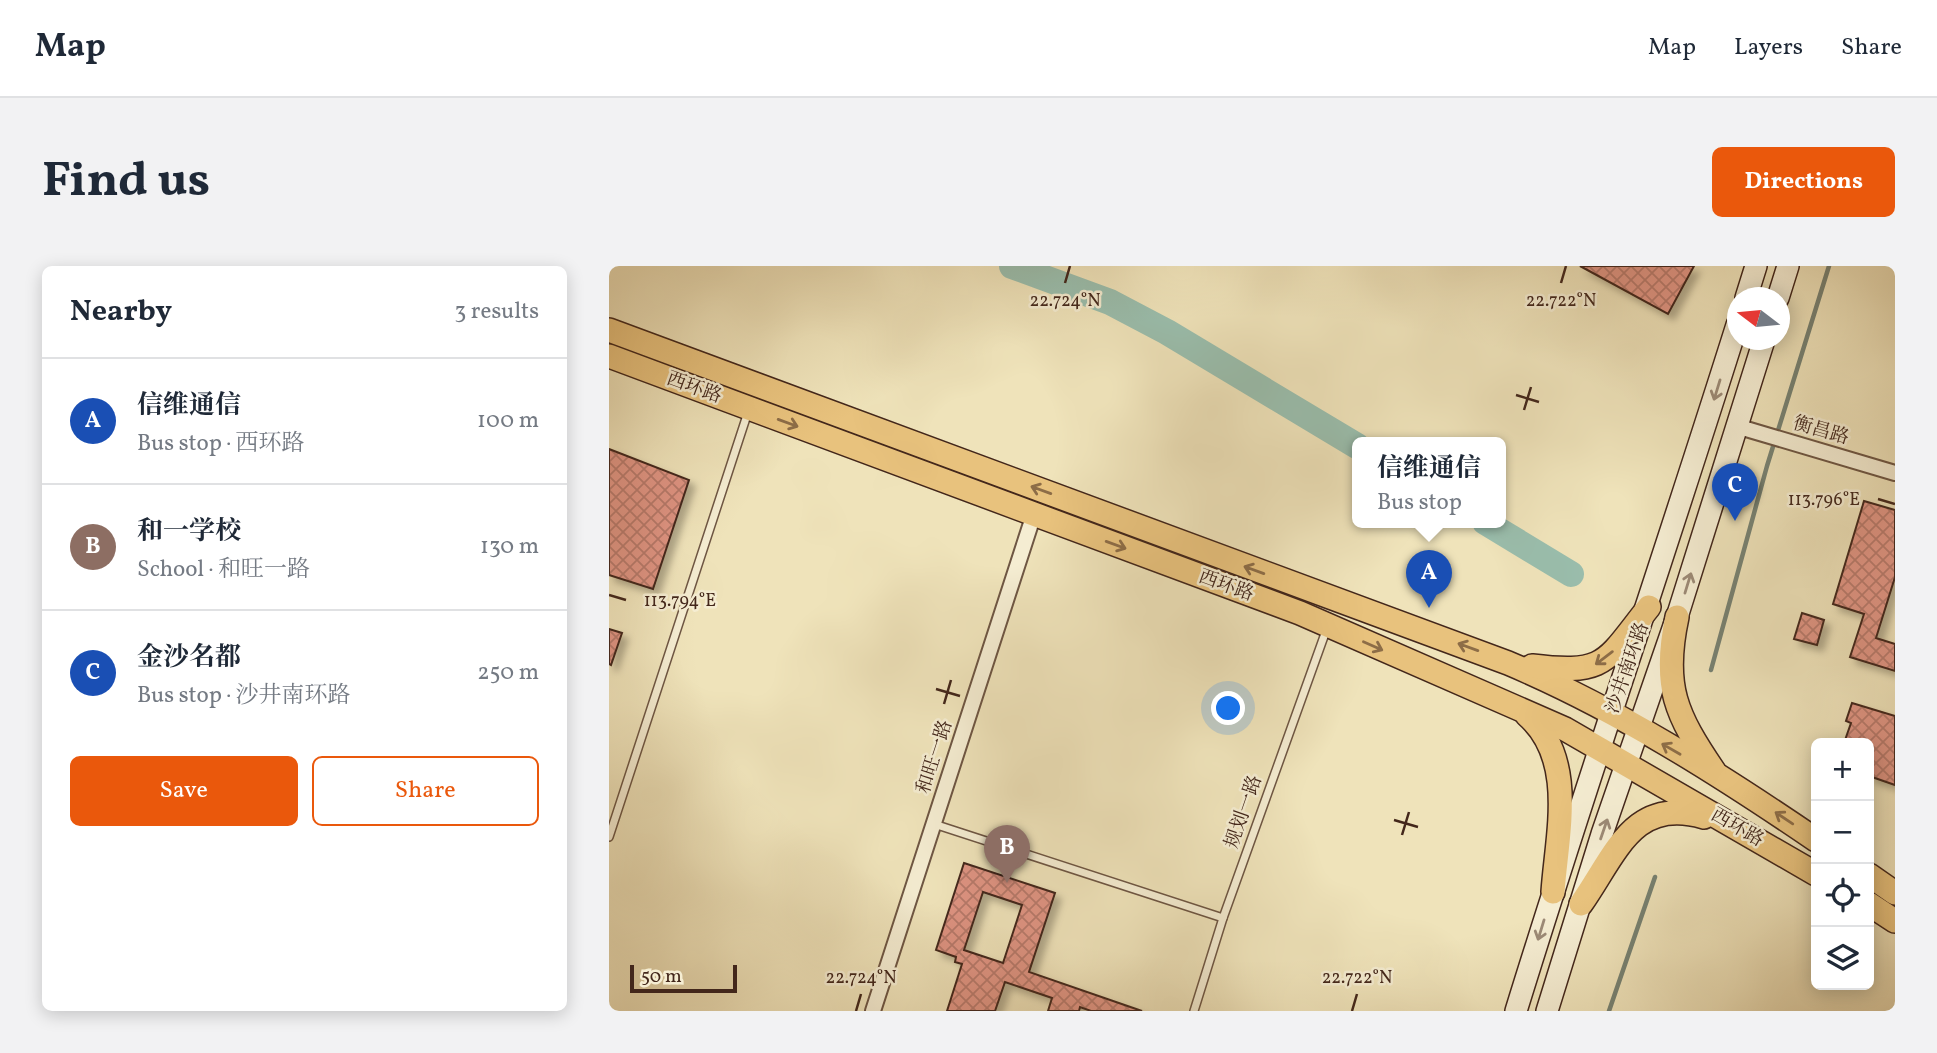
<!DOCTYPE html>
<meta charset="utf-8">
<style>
:root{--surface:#fff;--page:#f2f2f3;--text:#1f2937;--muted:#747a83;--line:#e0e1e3;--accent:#ea580c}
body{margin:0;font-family:Vollkorn,"Noto Serif SC",serif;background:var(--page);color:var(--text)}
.controls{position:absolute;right:21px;bottom:21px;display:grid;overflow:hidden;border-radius:10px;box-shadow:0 4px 18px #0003}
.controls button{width:63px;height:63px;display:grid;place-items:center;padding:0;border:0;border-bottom:2px solid var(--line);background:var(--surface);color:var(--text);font:35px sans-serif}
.compass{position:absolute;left:1118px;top:21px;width:63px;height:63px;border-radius:50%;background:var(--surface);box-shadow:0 4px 18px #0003;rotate:286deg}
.scale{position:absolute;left:21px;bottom:18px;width:107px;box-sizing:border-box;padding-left:7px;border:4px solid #43271b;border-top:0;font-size:19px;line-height:24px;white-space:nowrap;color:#43271b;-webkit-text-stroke:5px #f5edd2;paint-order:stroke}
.you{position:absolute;left:620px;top:443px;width:24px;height:24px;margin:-18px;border:5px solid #fff;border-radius:50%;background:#1a73e8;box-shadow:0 0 0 10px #1a73e833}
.badge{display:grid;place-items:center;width:46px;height:46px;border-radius:50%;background:var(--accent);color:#fff;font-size:23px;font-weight:700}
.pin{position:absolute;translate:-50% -58px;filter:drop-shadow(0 2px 4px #0008)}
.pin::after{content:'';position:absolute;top:37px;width:24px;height:21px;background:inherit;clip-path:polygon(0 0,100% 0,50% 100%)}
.popup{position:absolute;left:743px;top:171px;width:154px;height:91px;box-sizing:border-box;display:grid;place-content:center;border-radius:10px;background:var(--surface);filter:drop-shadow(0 2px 5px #0005);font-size:23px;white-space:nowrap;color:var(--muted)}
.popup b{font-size:26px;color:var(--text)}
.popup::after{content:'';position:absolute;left:50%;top:100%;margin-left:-14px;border:14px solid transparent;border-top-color:var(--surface)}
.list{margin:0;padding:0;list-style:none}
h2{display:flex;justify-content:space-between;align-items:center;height:91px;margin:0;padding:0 28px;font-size:30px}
h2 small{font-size:23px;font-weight:400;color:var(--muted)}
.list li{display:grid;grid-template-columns:46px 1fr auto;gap:21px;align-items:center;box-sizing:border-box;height:126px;padding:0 28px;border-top:2px solid var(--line)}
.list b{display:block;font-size:26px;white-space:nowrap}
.list p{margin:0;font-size:23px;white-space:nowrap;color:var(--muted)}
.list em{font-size:23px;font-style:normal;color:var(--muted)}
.actions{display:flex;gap:14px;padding:21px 28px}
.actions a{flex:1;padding:16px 0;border:2px solid var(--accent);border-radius:10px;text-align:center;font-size:24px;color:var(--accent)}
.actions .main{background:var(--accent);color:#fff}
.icon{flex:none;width:38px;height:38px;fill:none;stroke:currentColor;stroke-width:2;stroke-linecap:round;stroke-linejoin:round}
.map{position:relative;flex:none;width:1286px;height:745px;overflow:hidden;border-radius:10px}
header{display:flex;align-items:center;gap:42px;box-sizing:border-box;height:98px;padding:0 35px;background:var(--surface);border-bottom:2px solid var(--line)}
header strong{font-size:33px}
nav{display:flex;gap:38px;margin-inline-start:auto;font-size:24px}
.intro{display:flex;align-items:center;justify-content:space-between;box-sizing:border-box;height:168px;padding:0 42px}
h1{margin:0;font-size:49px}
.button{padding:18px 32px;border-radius:10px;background:var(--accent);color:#fff;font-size:24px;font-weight:700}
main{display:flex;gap:42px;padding:0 42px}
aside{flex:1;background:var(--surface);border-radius:10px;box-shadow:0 4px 18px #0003}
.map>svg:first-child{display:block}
</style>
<header>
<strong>Map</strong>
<nav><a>Map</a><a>Layers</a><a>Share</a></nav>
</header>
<div class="intro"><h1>Find us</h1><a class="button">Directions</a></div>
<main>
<aside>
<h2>Nearby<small>3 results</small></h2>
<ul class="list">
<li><span class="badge" style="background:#1a4fb4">A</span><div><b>信维通信</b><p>Bus stop · 西环路</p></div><em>100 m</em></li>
<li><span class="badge" style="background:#8d6e63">B</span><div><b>和一学校</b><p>School · 和旺一路</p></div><em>130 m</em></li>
<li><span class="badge" style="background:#1a4fb4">C</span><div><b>金沙名都</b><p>Bus stop · 沙井南环路</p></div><em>250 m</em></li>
</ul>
<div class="actions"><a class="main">Save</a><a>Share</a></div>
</aside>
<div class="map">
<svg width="1286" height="745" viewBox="0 0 1286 745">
<defs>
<pattern id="building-cross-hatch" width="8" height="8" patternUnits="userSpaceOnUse" patternTransform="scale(1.75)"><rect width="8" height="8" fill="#df9483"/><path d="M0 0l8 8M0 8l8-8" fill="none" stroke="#b6796a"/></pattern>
<filter id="shadow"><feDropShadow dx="6" dy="6" stdDeviation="3.5" flood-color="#0004"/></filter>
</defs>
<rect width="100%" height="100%" fill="#efe3ba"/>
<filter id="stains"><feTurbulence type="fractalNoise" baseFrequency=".00286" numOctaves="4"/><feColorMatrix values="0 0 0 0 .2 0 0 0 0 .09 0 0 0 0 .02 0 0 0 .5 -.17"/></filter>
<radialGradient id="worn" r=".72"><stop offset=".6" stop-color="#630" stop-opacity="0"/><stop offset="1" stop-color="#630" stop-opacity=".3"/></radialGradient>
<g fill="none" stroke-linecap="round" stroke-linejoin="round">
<!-- stream -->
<g stroke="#778273" stroke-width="4.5">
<polyline points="1102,404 1158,200 1220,0"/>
<polyline points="1000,745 1046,611"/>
</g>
<!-- river -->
<g stroke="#9abead" stroke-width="26">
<polyline points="403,0 501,36 558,66 748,180"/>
<polyline points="876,256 962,308"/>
</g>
</g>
<!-- building -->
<g fill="url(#building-cross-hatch)" stroke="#43271b" stroke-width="2" fill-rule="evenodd" filter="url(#shadow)">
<polygon points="971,0 1085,0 1059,48"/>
<polygon points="0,183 80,214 44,323 0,309"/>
<polygon points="1255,235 1286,244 1286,311 1267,372 1286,378 1286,405 1241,391 1255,348 1224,338"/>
<polygon points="1193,347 1215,354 1208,379 1185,373"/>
<polygon points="0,363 13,367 2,399 0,398"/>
<polygon points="1243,437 1286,450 1286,519 1260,510 1260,477 1235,477 1242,457 1237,455"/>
<path d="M355,597L446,627L420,706L533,745H482L471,741L470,745H439L443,732L396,716L386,745H338L353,698L346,696L347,691L327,684ZM374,626L413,639L394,697L355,684Z"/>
</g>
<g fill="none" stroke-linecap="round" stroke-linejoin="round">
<defs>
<g id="lane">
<polyline points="325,558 614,652"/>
<polyline points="0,571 139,146"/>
<polyline points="585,745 614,652 718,362"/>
</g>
<g id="street">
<polyline points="1127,160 1286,207"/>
<polyline points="264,745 425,248"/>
</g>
<g id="secondary">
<polyline points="1137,32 1147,0"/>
<polyline points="1169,32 1179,0"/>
<path d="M907,745C978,515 1056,288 1128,59"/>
<polyline points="938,745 993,568 1068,351 1155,74"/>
</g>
<g id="primary">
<path d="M0,64L899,397C1008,443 1110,508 1207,574"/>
<polyline points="0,90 691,347 956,463 1207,608"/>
<path d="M1068,351C1053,420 1067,449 1105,505"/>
<path d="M923,400C998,409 996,396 1040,341"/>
<path d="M918,449C968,493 948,568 944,626"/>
<polyline points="1260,609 1286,627"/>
<path d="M972,638C1007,588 1024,530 1095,551"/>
<polyline points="1260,638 1286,655"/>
</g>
</defs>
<!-- lane casing -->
<use href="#lane" stroke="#6e5643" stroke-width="10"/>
<!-- street casing -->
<use href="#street" stroke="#6e5643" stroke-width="18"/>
<!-- secondary casing -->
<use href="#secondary" stroke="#43271b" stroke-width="24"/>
<!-- primary casing -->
<use href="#primary" stroke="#43271b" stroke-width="26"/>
<!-- lane -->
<use href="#lane" stroke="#f5edd2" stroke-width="7"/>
<!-- street -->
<use href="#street" stroke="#f5edd2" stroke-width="14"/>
<!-- secondary -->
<use href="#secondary" stroke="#f5edd2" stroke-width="21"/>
<!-- primary -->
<use href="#primary" stroke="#e8c27d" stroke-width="23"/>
</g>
<!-- one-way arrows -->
<defs><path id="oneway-shaft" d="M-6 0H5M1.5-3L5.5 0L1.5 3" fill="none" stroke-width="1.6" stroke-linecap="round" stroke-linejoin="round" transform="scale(1.75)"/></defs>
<g stroke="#9c8a76">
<use href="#oneway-shaft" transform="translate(1108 124) rotate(107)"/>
<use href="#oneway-shaft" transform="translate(1079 317) rotate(-73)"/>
<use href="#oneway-shaft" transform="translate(995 563) rotate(-71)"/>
<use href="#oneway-shaft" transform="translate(932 664) rotate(107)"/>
</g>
<g stroke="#8d6d47">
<use href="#oneway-shaft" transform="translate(179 157) rotate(20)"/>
<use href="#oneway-shaft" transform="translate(432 224) rotate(-160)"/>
<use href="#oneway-shaft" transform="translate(507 279) rotate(20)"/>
<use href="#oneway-shaft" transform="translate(645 304) rotate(-160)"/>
<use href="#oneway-shaft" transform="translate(764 380) rotate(24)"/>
<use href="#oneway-shaft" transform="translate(859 381) rotate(-160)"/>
<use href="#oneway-shaft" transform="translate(995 392) rotate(143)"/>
<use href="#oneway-shaft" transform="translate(1062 483) rotate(-150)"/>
<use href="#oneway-shaft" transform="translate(1175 552) rotate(-146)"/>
</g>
<!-- ticks -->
<path fill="none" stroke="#43271b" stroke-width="2.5" d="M456,17L461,0M952,17L957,0M907,129L930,136M915,144L922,121M1269,233L1286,238M0,329L17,334M327,423L351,430M335,438L342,414M785,554L809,561M793,569L800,546M247,745L252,728M743,745L748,728"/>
<g text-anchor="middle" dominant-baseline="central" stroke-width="5" stroke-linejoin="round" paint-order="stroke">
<!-- street labels -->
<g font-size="19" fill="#43271b" stroke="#f5edd2">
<text transform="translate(85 122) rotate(20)">西环路</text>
<text transform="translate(1212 165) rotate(16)">衡昌路</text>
<text transform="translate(617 320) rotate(20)">西环路</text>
<text transform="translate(1019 402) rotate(-71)">沙井南环路</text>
<text transform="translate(326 491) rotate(-72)">和旺一路</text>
<text transform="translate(635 546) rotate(-71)">规划一路</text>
<text transform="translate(1128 562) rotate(30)">西环路</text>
</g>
</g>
<g font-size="18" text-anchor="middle" fill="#43271b" stroke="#f5edd2" stroke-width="5" stroke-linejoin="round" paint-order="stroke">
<text x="456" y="40">22.724°N</text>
<text x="952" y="40">22.722°N</text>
<text x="1215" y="239">113.796°E</text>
<text x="71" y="340">113.794°E</text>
<text x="252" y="717">22.724°N</text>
<text x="748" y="717">22.722°N</text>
</g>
<rect width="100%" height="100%" filter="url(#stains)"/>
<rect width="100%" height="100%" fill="url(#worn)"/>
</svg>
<div class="controls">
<button>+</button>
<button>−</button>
<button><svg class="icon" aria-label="locate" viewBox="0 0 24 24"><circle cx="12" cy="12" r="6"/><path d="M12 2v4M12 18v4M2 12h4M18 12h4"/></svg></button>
<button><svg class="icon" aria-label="layers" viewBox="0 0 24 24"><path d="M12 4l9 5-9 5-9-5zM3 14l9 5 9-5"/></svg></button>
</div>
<svg class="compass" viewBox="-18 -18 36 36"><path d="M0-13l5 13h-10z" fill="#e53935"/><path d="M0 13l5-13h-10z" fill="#747a83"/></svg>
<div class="scale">50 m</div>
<div class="you"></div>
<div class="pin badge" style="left:820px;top:342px;background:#1a4fb4">A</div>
<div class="popup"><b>信维通信</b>Bus stop</div>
<div class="pin badge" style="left:398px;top:617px;background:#8d6e63">B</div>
<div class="pin badge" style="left:1126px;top:255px;background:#1a4fb4">C</div>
</div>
</main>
